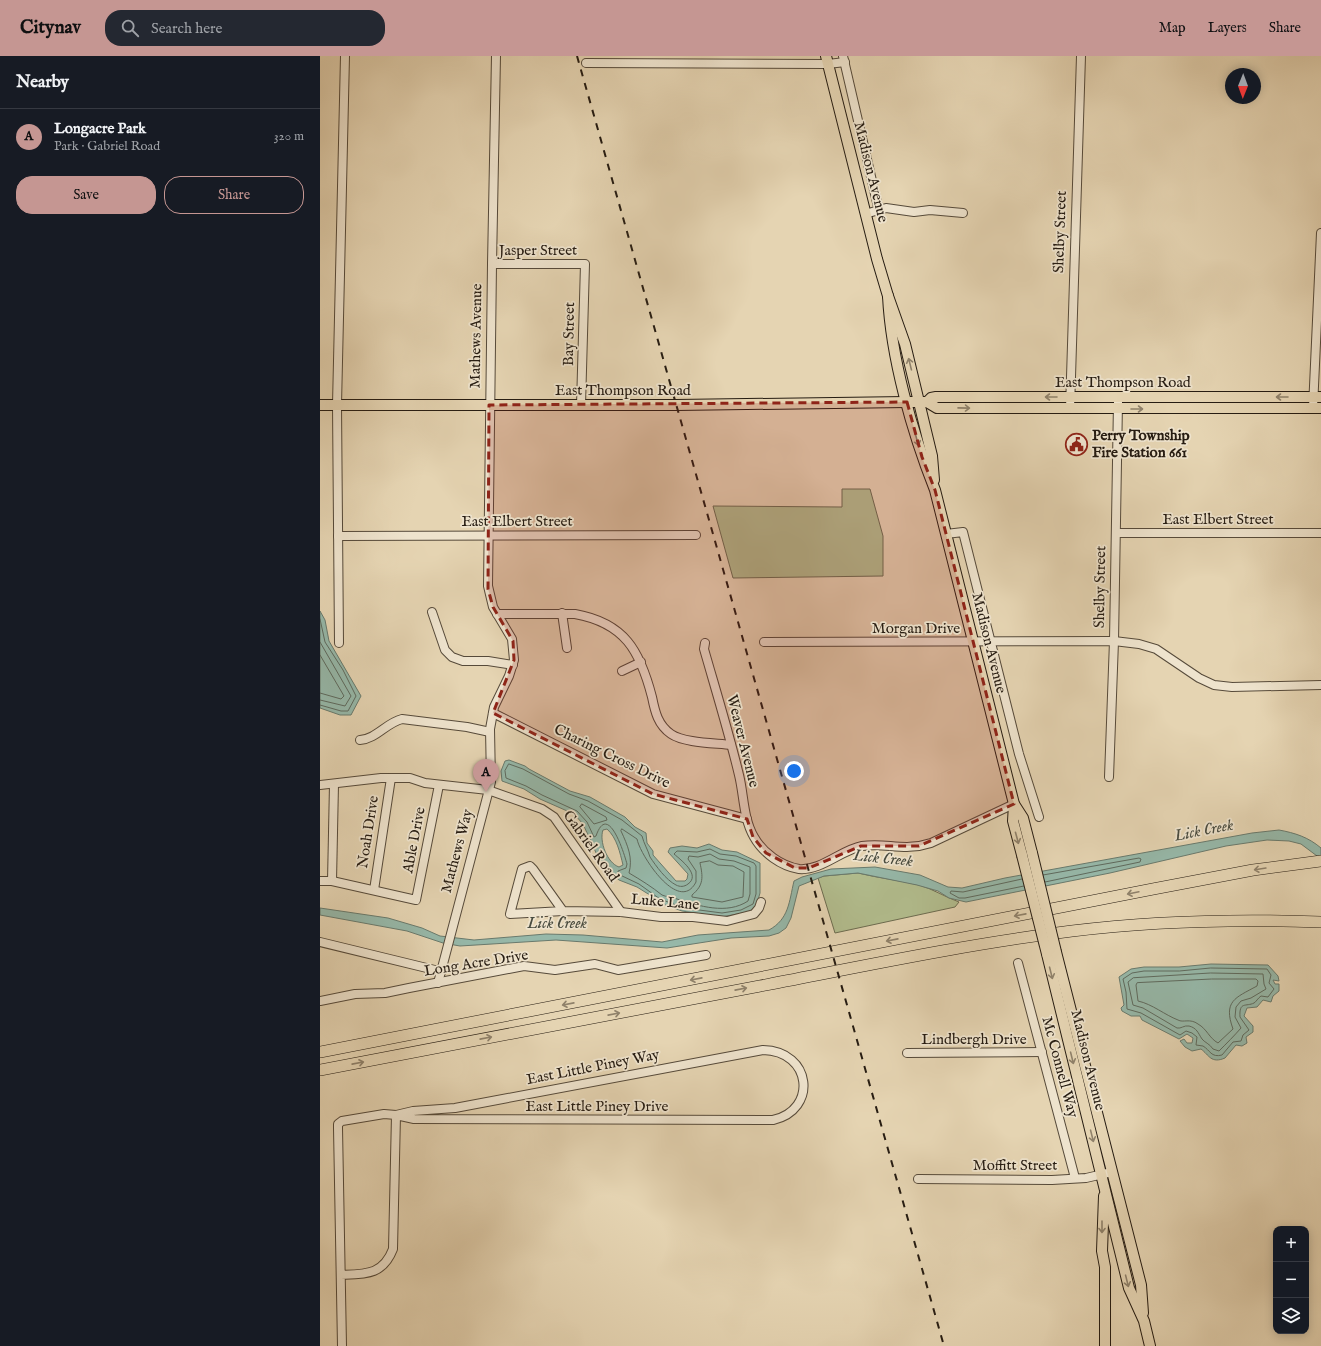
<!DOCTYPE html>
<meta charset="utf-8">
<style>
:root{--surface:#171b24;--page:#242831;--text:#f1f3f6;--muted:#9ea1a6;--line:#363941;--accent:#c59692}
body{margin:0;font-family:"IM FELL English",serif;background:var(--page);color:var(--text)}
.controls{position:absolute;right:12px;bottom:12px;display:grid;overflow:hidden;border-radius:8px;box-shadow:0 2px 10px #0003}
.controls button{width:36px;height:36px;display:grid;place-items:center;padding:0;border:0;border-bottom:1px solid var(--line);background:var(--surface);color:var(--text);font:20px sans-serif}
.compass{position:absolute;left:905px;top:12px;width:36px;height:36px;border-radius:50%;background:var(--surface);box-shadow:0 2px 10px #0003;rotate:181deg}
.you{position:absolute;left:474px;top:715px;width:14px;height:14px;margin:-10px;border:3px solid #fff;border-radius:50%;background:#1a73e8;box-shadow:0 0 0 6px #1a73e833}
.badge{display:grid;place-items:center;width:26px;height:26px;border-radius:50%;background:var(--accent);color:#111;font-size:13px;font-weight:700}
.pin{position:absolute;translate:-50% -33px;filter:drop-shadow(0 1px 2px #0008)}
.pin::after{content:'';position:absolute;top:21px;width:14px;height:12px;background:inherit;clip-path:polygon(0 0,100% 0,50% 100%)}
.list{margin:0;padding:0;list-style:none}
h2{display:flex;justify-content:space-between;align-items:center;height:52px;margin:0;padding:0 16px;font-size:17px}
h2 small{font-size:13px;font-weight:400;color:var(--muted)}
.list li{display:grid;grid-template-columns:26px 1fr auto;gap:12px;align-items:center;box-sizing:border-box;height:56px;padding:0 16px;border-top:1px solid var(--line)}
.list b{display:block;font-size:15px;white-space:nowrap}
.list p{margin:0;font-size:13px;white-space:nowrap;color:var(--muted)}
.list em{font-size:13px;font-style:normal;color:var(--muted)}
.actions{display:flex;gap:8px;padding:12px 16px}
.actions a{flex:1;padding:9px 0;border:1px solid var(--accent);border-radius:16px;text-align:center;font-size:14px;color:var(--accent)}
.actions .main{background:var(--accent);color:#111}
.icon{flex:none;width:22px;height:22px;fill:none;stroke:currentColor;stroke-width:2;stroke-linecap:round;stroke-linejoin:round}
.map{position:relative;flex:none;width:1001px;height:1290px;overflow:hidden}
header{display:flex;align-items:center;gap:24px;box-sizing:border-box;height:56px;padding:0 20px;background:var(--accent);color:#111}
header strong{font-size:19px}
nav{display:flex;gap:22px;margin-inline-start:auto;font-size:14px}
.search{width:280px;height:36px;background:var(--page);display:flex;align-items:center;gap:10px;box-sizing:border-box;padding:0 14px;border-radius:16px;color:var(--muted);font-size:15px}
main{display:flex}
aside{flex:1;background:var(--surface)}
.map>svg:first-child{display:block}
</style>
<header>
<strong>Citynav</strong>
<div class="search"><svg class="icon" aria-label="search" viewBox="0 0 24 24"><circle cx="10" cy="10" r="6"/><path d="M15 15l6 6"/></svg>Search here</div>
<nav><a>Map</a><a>Layers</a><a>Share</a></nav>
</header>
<main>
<aside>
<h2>Nearby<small></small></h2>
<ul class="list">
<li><span class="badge">A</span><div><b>Longacre Park</b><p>Park · Gabriel Road</p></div><em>320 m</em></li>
</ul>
<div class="actions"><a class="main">Save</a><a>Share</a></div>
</aside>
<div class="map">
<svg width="1001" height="1290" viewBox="0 0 1001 1290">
<rect width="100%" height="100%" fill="#e5d4b2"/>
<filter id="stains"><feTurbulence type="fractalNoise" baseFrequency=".005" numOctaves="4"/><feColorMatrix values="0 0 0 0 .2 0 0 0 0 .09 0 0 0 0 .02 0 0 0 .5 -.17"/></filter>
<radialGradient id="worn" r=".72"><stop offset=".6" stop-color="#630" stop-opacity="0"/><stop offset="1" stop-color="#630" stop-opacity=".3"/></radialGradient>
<!-- green -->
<g fill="#b2bd8e" stroke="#6c6c50">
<polygon points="522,433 550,433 563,480 563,520 413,522 393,450 522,451"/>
<path d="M538,817C558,822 579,824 599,829C613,833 625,841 639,846L635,851L515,877L498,822L504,820Z"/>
</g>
<!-- water -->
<g fill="#96b8a9" stroke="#697a6d" fill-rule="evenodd">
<polygon points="0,555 5,564 9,585 41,640 31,659 20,659 0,652"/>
<path d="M189,704L205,710L209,713L250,735L270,741L305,761L315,771L326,777L327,787L333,795V799L356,825H365L367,823L368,818L348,796L350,792L362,790L377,792L389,788L402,794L417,796L440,807V837L436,851L428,856L401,861L362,855L337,846L333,841L317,831L299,824L282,810L263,768L254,758L220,743L204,733L182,725L181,715L185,705ZM287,773C297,782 300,797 303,809L299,811C287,807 279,785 283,774Z"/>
<path d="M959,774C975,777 988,781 1001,792V803L981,788L969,785L947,784L906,790L790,817L646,846L629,842L618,835L597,829L538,817L504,820L479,830L471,862L466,872L459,877L449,880L411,882L347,892L236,884L140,890L123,887L87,875L0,859V852L68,862L102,872L120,880L154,884L226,878L263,879L342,886L378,879L449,874C469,863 469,846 474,825L482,821L511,813L555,811L600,819L628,831L642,832L685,822L932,777Z"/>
<path d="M891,908L948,909L958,920L959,925L953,924L955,928H959V935L953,940L951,946L943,944L937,951L927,952L924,960L933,970V976L926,981L927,987L922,990L916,989L905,1002C891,1008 889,999 881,993L872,995L865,991L860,985L864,983L867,987H872L873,982L867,978L859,983L822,964L820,960H811L802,955L801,952L804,949L799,921L811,913L824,911H859Z"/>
</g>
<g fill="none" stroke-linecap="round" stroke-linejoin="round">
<!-- shore -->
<g stroke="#5e6a5e" stroke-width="1">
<polyline points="0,563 5,586 23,614 36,640 28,655 21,655 0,649"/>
<polyline points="0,586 31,640 25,650 0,644"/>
<polyline points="0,599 24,640 21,643 0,637"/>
<path d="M189,708L203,713L249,738L268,745L302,764L322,780C324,788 328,794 330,801C336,810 346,824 356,829C360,831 364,831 368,828C381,819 361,804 354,798L357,795L377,796L390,793L400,798L416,800L434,807L436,810V838L433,848L421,854L402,857L364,852L340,843L319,828L298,818V815L306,812L307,808C304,797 288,745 276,780L274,781L267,766L257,755L222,739L206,730L186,722L185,715Z"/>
<polygon points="262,748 286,761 287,764 274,768 260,751"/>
<path d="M302,773L317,783C320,799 359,859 376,826V815L368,803L369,800L378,801L390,798L399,803L414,805L430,811V838L428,845C407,859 379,850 357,843C353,841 346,841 342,839C332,831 321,824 309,817C313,802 308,790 301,775Z"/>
<path d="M390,805L398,809L413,810L424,816L423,841L402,846L372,841V839C384,829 383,821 380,807Z"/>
<polyline points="723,819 819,802 821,803 820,806 725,826"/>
<polyline points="702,823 643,836 631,835 630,837 639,842 645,842 704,830"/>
<path d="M891,912L947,913L951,919L949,927L954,933L948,941L941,940C938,942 936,946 934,947C926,951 919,945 920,961L929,974L923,979L921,985L913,986L902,999C891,1002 890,994 883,990L876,989L877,981L872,977L866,975L860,979L821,957L807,953L806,936L803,923L812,917L824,915H859Z"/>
<path d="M891,917L943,918L944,928L946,933L931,942L921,945L916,951L915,961L921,972C914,980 907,987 899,995L893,993C890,988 884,986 882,983C878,977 877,972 869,970C864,969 861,973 857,972L823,952L813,949L808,926L813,922Z"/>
<path d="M892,923H936L938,925L937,930C915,942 903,945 913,973L898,987C889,982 887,973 878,968C870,962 863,967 858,964C845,959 832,948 818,945L816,929L817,927Z"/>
</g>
<defs>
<g id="minor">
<polyline points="523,0 559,155"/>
<polyline points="266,7 508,8 525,6"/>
<polyline points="545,158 566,152 594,156 610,154 643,157"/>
<polyline points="172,208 265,208 261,349"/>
<polyline points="993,352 1001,177"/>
<polyline points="750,353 761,0"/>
<polyline points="796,477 1001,477"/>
<polyline points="626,478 643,476 699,698 719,761"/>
<polyline points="18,480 376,479"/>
<polyline points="112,556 125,594 132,601 143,605 168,605 193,609"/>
<polyline points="242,557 247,592"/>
<path d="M177,558H255C305,567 320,595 332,641C335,656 338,669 351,678C364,687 395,687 411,689"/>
<polyline points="444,586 794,585 819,588 836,593 879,622 894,629 912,631 1001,629"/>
<polyline points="19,587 17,349 25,0"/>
<path d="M385,587L384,593C396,635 409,677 419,719C424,739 423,762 434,781C443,797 461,810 479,813C501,815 521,794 542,790C566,786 584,796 611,787L694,748"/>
<polyline points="302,615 321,606"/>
<polyline points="173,657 333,738 427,763"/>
<path d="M40,684C56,683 66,667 82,663L147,671L170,676"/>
<polyline points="789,721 794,585 798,346"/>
<polyline points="0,729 61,722 90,722 105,727 168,734 222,753 234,761 301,856"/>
<polyline points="0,825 12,825 96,844 119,729"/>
<polyline points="12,825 14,728"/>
<polyline points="54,834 71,722"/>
<polyline points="243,855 213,813 210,810 202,813 190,858 243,855 301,856 341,861 373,861 407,865 434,858 439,852 441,846"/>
<polyline points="0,886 119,915"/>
<polyline points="698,907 755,1122"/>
<polyline points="118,927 171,726 170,673 174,651 189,620 194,604 192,583 173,551 168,530 172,208 176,0"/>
<polyline points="0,945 35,938 65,937 89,932 204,910 235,914 275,908 298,914 386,899"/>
<polyline points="587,997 722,996"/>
<polyline points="598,1123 732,1124 766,1122 792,1116"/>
<path d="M21,1219C46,1218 63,1219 73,1193L76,1059L94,1063L453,1064C498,1054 492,995 443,994L135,1052L93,1055L76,1059L64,1058L22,1065L18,1068V1072L22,1290"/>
</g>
<g id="major">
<polyline points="506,0 557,203 568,240 585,288 612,400 614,424"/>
<path d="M568,240C571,302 592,376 615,434L694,748L703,762L712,797"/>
<polyline points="607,346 611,342 616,341 1001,341"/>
<polyline points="0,349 356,349 587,346 607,346 617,352 1001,352"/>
<polyline points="694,748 693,765 702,799"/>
<polyline points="736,896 821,1229 823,1257"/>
<polyline points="727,898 809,1232 824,1265 830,1290"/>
<polyline points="784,1140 782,1195 785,1211 785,1290"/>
</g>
<g id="highway">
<polyline points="0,996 833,833 933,814 1001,805"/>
<path d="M0,1014C147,986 294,958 440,930C544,910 647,888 752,875C834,865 918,863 1001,866"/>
</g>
</defs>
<!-- minor casing -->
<use href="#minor" stroke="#564a3a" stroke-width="10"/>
<!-- major casing -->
<use href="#major" stroke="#261c12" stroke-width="12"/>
<!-- highway casing -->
<use href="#highway" stroke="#261c12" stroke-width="12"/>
<!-- minor -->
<use href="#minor" stroke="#eee3cd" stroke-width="8"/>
<!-- major -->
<use href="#major" stroke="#e5d4b2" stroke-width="10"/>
<!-- highway -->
<use href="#highway" stroke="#e5d4b2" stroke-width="11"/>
<!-- rail -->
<polyline stroke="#261c12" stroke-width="2" stroke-dasharray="7 7" stroke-linecap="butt" points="257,0 624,1290"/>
<defs>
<g id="major-bridge">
<polyline points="712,797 736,896"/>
<polyline points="702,799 727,898"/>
</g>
</defs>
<!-- major-bridge casing -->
<use href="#major-bridge" stroke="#261c12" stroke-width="12" stroke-linecap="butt"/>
<!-- major-bridge -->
<use href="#major-bridge" stroke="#e5d4b2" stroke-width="10"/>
</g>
<!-- one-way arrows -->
<defs><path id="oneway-shaft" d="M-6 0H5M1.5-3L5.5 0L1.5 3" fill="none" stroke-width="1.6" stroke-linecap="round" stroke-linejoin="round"/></defs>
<g stroke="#8f816a">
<use href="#oneway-shaft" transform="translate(590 308) rotate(-104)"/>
<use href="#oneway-shaft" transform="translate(731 341) rotate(-180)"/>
<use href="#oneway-shaft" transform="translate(962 341) rotate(180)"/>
<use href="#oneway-shaft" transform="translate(644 352) rotate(1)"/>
<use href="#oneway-shaft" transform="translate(817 353)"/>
<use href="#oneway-shaft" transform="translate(597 384) rotate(75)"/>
<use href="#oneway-shaft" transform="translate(697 782) rotate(75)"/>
<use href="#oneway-shaft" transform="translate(940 813) rotate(171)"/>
<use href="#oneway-shaft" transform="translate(813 837) rotate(168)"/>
<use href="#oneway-shaft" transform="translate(700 859) rotate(169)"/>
<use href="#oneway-shaft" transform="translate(572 884) rotate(169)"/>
<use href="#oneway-shaft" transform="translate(731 917) rotate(76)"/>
<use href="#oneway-shaft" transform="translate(376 923) rotate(169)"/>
<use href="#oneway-shaft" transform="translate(421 933) rotate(-11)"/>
<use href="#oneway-shaft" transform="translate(248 948) rotate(169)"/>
<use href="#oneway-shaft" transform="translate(294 958) rotate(-11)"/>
<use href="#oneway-shaft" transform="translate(166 982) rotate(-11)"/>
<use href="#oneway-shaft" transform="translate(752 1002) rotate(76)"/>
<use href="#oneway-shaft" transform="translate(38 1007) rotate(-11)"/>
<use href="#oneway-shaft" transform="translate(772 1080) rotate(76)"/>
<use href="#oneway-shaft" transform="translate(782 1171) rotate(90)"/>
<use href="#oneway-shaft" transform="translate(807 1225) rotate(76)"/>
</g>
<!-- marked area -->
<path fill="#8f2418" fill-opacity="0.2" stroke="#8f2418" stroke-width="3" stroke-dasharray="8 5" stroke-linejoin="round" d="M587,346L602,401L615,434L694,748L599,790H541L489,812H475L446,797L433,781L427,763L333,738L173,657L194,604L193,585L173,551L168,533L169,349Z"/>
<!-- icons -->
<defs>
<symbol id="civic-ring" viewBox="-11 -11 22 22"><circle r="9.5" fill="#eee3cd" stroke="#8f2418" stroke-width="1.5"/><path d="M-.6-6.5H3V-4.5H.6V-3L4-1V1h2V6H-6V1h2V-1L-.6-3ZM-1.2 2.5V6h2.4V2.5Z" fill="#8f2418"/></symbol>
</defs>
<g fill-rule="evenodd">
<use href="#civic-ring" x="744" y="376" width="25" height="25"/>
</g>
<g text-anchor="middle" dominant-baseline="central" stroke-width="3.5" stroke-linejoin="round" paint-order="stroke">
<!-- street labels -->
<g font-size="15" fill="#261c12" stroke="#eee3cd">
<text transform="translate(551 116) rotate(76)">Madison Avenue</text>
<text transform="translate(740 176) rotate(-88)">Shelby Street</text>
<text x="218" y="194">Jasper Street</text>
<text transform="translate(249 278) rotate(-89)">Bay Street</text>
<text transform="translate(156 280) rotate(-89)">Mathews Avenue</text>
<text x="803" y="326">East Thompson Road</text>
<text x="303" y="334">East Thompson Road</text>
<text x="898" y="463">East Elbert Street</text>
<text x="197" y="465">East Elbert Street</text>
<text transform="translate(780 531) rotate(-89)">Shelby Street</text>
<text x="596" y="572">Morgan Drive</text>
<text transform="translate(669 587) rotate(76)">Madison Avenue</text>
<text transform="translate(423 685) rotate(76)">Weaver Avenue</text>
<text transform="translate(292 700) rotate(26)">Charing Cross Drive</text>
<text transform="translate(48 776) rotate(-81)">Noah Drive</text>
<text transform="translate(94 784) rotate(-79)">Able Drive</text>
<text transform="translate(271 790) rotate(54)">Gabriel Road</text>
<text transform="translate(137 795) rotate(-75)">Mathews Way</text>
<text transform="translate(345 846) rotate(5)">Luke Lane</text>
<text transform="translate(156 907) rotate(-9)">Long Acre Drive</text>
<text x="654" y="983">Lindbergh Drive</text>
<text transform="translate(768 1004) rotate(76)">Madison Avenue</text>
<text transform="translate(273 1011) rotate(-11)">East Little Piney Way</text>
<text transform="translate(740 1011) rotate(75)">Mc Connell Way</text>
<text x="277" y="1050">East Little Piney Drive</text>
<text x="695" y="1109">Moffitt Street</text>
</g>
<!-- poi labels -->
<g font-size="15" font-weight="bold" fill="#261c12" stroke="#eee3cd" text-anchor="start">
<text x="772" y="379">Perry Township<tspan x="772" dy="17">Fire Station 661</tspan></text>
</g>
<!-- water labels -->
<g font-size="16" font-style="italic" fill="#484b3f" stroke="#eee3cd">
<text transform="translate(884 775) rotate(-11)">Lick Creek</text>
<text transform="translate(563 803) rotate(6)">Lick Creek</text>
<text x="237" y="868">Lick Creek</text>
</g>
</g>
<rect width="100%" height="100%" filter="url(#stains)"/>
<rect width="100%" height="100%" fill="url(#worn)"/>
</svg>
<div class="controls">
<button>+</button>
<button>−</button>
<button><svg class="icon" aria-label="layers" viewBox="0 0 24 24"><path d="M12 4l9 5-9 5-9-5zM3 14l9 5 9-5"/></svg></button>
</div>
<svg class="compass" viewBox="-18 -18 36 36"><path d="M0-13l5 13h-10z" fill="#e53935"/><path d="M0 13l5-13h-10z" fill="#9ea1a6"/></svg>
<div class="you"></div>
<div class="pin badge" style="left:166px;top:736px">A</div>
</div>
</main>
